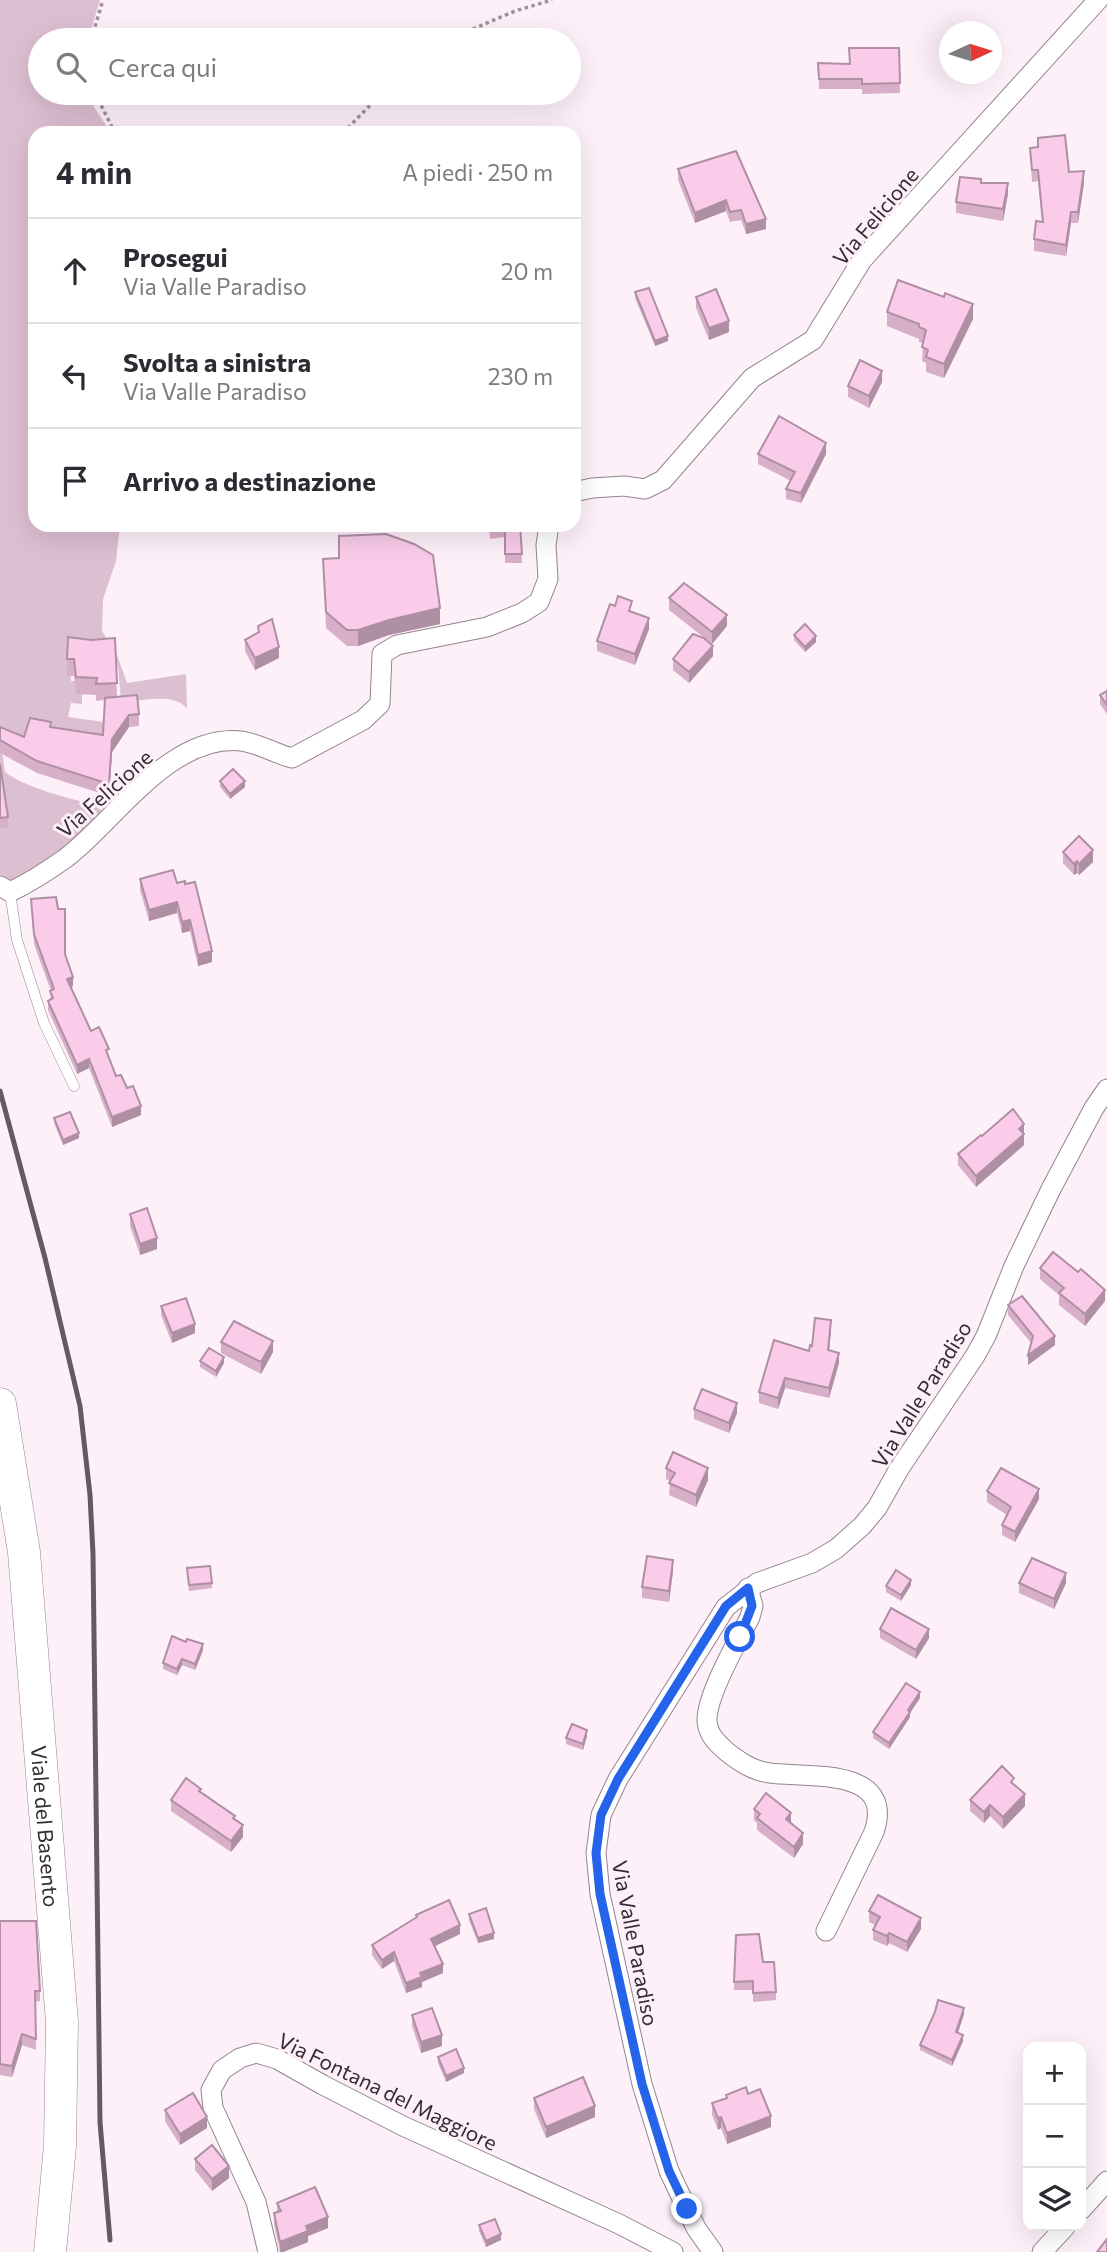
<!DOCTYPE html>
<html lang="it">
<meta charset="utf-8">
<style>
:root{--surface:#fff;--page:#f7f7f7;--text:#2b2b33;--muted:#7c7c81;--line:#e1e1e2}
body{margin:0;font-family:Commissioner,sans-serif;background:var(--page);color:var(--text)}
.controls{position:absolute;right:21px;bottom:21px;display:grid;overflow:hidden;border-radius:14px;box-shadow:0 7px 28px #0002}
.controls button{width:63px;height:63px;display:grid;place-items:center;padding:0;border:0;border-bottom:2px solid var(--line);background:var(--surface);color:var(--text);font:35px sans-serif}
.compass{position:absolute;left:939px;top:21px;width:63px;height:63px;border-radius:50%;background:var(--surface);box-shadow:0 7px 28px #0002;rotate:86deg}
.stop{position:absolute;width:21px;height:21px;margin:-16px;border:5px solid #2563eb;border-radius:50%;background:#fff}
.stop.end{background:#2563eb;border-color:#fff;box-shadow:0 2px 7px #0008}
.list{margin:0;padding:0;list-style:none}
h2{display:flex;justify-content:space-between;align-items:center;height:91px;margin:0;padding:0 28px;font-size:30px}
h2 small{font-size:23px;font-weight:400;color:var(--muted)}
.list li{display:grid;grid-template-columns:46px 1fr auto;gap:21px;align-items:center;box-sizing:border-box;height:105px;padding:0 28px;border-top:2px solid var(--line)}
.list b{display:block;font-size:26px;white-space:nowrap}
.list p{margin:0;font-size:23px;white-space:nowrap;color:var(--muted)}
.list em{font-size:23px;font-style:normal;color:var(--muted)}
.icon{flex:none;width:38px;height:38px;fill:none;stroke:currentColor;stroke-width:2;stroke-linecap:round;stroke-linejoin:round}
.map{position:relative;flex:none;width:1107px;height:2252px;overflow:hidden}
.search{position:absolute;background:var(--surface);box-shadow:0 7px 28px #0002;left:28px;top:28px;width:553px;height:77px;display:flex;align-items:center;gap:18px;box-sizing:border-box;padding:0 24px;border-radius:38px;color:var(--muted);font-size:26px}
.panel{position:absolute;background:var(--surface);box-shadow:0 7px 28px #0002;left:28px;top:126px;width:553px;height:406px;border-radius:21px}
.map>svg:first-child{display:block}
</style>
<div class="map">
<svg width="1107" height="2252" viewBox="0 0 1107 2252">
<rect width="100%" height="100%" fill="#fef0f9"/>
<!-- green -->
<path fill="#ddbfd2" d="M0,0H100L88,40H40V93H89L94,107L111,133H35V525H120L116,561L103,599L102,631L117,655L127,683L186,674L187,709C173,688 125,706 104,704L121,701L118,666L104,667L69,657L71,681H75L82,691V704L71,703L68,717L104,722L114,743L113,751C65,742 49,736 2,751L5,772C27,789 70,798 98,806L103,814L65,851L6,886L0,874Z"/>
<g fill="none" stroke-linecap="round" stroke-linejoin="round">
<defs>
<polyline id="lane" points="10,892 17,940 44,1023 74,1086"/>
<g id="street">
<polyline points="574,492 592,488 624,486 645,489 663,480 752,378 813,340 862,260 1098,0"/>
<path d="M0,886L10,892C29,883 49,870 66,858C115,821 169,734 241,741C258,743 276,754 292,758L363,720L380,704L382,654L397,645L487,627L522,613L539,602L548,579L546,545L549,525"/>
<path d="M748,1588L753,1606L750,1617C738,1641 706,1696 707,1721C708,1735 717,1743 727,1752C740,1762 753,1771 770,1773C806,1778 896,1766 874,1832L826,1931"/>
<polyline points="1081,2210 1107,2181"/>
<polyline points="268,2252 256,2202 213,2108 211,2090 222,2070 240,2058 256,2053 277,2059 323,2085 403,2126 619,2224 673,2252"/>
<polyline points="713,2252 696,2228 669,2171 642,2084 600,1894 596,1853 601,1815 618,1779 726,1607 757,1583 812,1563 836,1549 862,1526 877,1508 899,1469 975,1356 986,1336 1014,1266 1051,1189 1094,1108 1107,1089"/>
<polyline points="1042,2252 1066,2226"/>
</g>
<g id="primary">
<path id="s1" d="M0,1404L24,1552L62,2022L60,2146L50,2252"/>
</g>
</defs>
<!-- lane casing -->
<use href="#lane" stroke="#93848d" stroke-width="11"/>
<!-- street casing -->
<use href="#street" stroke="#93848d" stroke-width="21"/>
<!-- primary casing -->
<use href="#primary" stroke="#93848d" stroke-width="33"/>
<!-- path -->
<g stroke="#9d9299" stroke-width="3.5" stroke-dasharray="3.5 3.5" stroke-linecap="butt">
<polyline points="91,40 103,0"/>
<polyline points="447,40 515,11 552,0"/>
<polyline points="95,93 115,133"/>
<polyline points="343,133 382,93"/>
</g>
<!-- lane -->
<use href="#lane" stroke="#fff" stroke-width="10"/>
<!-- street -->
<use href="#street" stroke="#fff" stroke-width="19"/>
<!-- primary -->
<use href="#primary" stroke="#fff" stroke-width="32"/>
<!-- rail -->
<polyline stroke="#635b60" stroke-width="5" points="0,1091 45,1258 80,1406 90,1495 93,1554 100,2122 110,2240"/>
</g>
<!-- wall -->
<g fill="#d7afc9">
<polygon points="899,48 900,93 862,94 862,89 819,89 818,63 849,64"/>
<polygon points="1030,148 1069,172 1084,183 1078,223 1071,223 1066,256 1034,251 1034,239 1042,222 1038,181 1032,182"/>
<polygon points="736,151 766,229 746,234 741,220 730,222 726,211 695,223 678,180 678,169"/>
<polygon points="981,183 1008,194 1003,221 956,213 956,202"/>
<polygon points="635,292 668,341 655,346 635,298"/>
<polygon points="696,297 729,332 709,340 696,308"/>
<polygon points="887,312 973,319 944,378 926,372 926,363 922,361 923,343 919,342 919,339 887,326"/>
<polygon points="882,382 869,408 848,397 848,386"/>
<polygon points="758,454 826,454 801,503 786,499 786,489 791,481 758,464"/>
<polygon points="489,525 520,525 522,563 505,563 505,537 490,539"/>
<polygon points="323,559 440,624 389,635 358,646 347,646 326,628"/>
<polygon points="669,598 727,626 712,644 669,610"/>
<polygon points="632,612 649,629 635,665 597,651 597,641"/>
<polygon points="258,626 279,658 255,670 245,651 245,640 258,632"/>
<polygon points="794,635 816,642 805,652 794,640"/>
<polygon points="68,637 91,640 115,638 117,697 139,714 139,726 129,727 112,752 109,796 37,773 0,753 0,727 24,737 51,727 103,735 105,700 96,701 96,695 76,694 74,676 67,676"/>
<polygon points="713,656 689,683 673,670 673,659"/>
<polygon points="1107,691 1107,714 1100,704 1100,695"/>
<polygon points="0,764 8,817 8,827 0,828"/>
<polygon points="220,781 245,787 230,799 220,787"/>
<polygon points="1063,852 1093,862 1079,875 1077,873 1074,875 1063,863"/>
<polygon points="140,879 177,883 212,962 198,966 190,931 182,933 177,913 149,921 140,890"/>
<polygon points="31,899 65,954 73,986 71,987 91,1031 109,1058 116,1076 127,1088 141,1115 112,1127 89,1068 77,1074 48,1010 48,1001 50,1000 51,991 34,944"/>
<polygon points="54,1118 79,1138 63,1145 54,1123"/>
<polygon points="1024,1134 1024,1145 976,1187 958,1165 958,1154 982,1136"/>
<polygon points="130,1214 157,1249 140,1255 130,1226"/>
<polygon points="1040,1268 1105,1301 1085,1326 1059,1305 1059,1295 1040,1279"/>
<polygon points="1008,1305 1055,1345 1028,1365 1031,1343 1008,1315"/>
<polygon points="161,1306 195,1333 172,1343 161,1315"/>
<polygon points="831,1331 829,1350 839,1363 829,1398 785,1388 778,1409 759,1403 759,1392 809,1351 812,1346"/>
<polygon points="221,1342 273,1352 261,1374 221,1353"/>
<polygon points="200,1361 224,1363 216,1377 200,1367"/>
<polygon points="694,1409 737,1413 729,1433 694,1419"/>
<polygon points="666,1468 708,1480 696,1507 669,1495 670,1481 666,1479"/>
<polygon points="987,1491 1039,1499 1015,1542 1002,1535 1002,1525 1007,1515 987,1502"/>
<polygon points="673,1571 669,1602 642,1598 642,1587"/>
<polygon points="187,1574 212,1583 212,1588 189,1591"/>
<polygon points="1019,1583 1066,1583 1054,1609 1019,1593"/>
<polygon points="911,1585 901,1601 886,1592 886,1586"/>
<polygon points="880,1629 929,1638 916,1659 880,1638"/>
<polygon points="203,1650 195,1670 182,1665 177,1675 163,1669 163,1663"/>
<polygon points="920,1698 910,1713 910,1717 889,1749 873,1738 873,1732"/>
<polygon points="587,1736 583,1750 566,1744 566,1738"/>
<polygon points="1014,1785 1025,1806 1003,1829 990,1816 984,1823 970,1811 970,1800"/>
<polygon points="201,1793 235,1819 243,1837 231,1852 171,1811 171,1800"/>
<polygon points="754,1809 791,1823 803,1844 794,1858 757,1830 757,1823 754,1820"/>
<polygon points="869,1911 921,1929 907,1952 889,1943 887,1946 873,1940 873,1930 875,1925 869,1922"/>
<polygon points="469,1914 494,1939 478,1943 469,1920"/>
<polygon points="416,1915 460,1934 435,1946 443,1973 422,1982 422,1987 406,1993 394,1961 382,1969 372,1955 372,1945 416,1918"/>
<polygon points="0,1921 40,1991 40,2001 35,2002 36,2050 22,2045 12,2077 0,2075"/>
<polygon points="736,1935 763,1962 776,1992 776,2000 753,2002 753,1990 734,1990"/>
<polygon points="935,2012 964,2014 958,2033 963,2041 952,2066 920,2050 920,2045"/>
<polygon points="412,2015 442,2046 421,2053 412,2026"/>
<polygon points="438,2057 464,2073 446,2082 438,2063"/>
<polygon points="748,2094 771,2127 727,2144 721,2128 718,2130 712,2115 712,2103 726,2098 726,2095"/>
<polygon points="534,2098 595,2117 546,2138 534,2109"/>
<polygon points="165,2110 207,2128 180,2145 165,2121"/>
<polygon points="195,2159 229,2178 212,2191 195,2170"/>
<polygon points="277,2203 328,2228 308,2236 308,2242 283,2252 280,2252 274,2224 274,2213 277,2212"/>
<polygon points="479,2225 501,2240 486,2247 479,2231"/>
</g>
<!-- shaded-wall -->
<g fill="#af8fa4">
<polygon points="1084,171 1084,183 1078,223 1078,212"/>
<polygon points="1008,183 1008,194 1003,221 1003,209"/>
<polygon points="726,200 726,211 695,223 695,213"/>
<polygon points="1071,212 1071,223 1066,256 1066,245"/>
<polygon points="766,219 766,229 746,234 746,224"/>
<polygon points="973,304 973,319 944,378 944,364"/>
<polygon points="729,321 729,332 709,340 709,328"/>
<polygon points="668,336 668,341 655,346 655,341"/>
<polygon points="882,371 882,382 869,408 869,396"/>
<polygon points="826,443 826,454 801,503 801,493"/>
<polygon points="440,608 440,624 389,635 358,646 358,630 389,620"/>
<polygon points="727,615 727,626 712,644 712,632"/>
<polygon points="649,618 649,629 635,665 635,654"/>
<polygon points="816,636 816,642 805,652 805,647"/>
<polygon points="713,646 713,656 689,683 689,672"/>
<polygon points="279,647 279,658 255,670 255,658"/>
<polygon points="129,715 129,727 112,752 109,796 112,739"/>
<polygon points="245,781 245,787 230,799 230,794"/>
<polygon points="1093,850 1093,862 1079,875 1079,864"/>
<polygon points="1077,861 1077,873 1074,875 1074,864"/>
<polygon points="177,902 177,913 149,921 149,910"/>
<polygon points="190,920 190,931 182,933 182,922"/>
<polygon points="212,951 212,962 198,966 198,955"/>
<polygon points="73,977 73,986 67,988 67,979"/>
<polygon points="89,1059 89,1068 77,1074 77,1065"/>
<polygon points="141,1106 141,1115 112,1127 112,1117"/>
<polygon points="1024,1124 1024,1145 976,1187 976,1176"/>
<polygon points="79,1133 79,1138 63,1145 63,1140"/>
<polygon points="157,1238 157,1249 140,1255 140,1244"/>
<polygon points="1105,1290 1105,1301 1085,1326 1085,1314"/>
<polygon points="831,1320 831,1331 828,1360 828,1350"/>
<polygon points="195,1324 195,1333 172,1343 172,1333"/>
<polygon points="1055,1336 1055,1345 1028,1365 1028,1355"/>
<polygon points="273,1341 273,1352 261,1374 261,1362"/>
<polygon points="839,1353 839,1363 829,1398 829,1388"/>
<polygon points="224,1357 224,1363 216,1377 216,1371"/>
<polygon points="785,1378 785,1388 778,1409 778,1398"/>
<polygon points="737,1403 737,1413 729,1433 729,1423"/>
<polygon points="708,1468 708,1480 696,1507 696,1495"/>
<polygon points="1039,1489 1039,1499 1015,1542 1015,1532"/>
<polygon points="673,1560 673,1571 669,1602 669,1591"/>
<polygon points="1066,1573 1066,1583 1054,1609 1054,1599"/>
<polygon points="911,1580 911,1585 901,1601 901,1595"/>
<polygon points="929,1629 929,1638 916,1659 916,1650"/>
<polygon points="203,1644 203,1650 195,1670 195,1664"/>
<polygon points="182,1659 182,1665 177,1675 177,1669"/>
<polygon points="920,1692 920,1698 910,1713 910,1717 889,1749 889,1743"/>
<polygon points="587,1730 587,1736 583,1750 583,1744"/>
<polygon points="1025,1794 1025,1806 1003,1829 1003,1817"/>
<polygon points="990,1805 990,1816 984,1823 984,1812"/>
<polygon points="791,1813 791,1824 786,1819"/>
<polygon points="243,1825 243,1837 231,1852 231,1841"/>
<polygon points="803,1833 803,1844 794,1858 794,1847"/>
<polygon points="921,1918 921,1929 907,1952 907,1942"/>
<polygon points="460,1925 460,1934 431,1948 431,1939"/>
<polygon points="494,1933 494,1939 478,1943 478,1938"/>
<polygon points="889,1933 889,1943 887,1946 887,1936"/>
<polygon points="394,1952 394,1961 382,1969 382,1960"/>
<polygon points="443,1964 443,1973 422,1982 422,1987 406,1993 406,1983 420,1973"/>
<polygon points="964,2008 964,2014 956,2038 956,2032"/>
<polygon points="22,2034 22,2045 12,2077 12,2066"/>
<polygon points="442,2035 442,2046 421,2053 421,2042"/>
<polygon points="963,2035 963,2041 952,2066 952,2060"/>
<polygon points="464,2068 464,2073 446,2082 446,2076"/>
<polygon points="595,2106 595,2117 546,2138 546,2127"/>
<polygon points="771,2116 771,2127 727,2144 727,2133"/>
<polygon points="207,2117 207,2128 180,2145 180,2134"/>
<polygon points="721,2117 721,2128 718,2130 718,2118"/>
<polygon points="229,2166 229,2178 212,2191 212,2179"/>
<polygon points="328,2217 328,2228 308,2236 308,2242 283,2252 280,2252 280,2242 306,2226"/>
<polygon points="501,2234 501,2240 486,2247 486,2241"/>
</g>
<!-- building -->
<g fill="#faccea" stroke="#af8fa4" stroke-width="2">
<polygon points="849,48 899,48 900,83 862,84 862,79 819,79 818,63 850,64"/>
<polygon points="1065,135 1069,172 1084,171 1078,212 1071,212 1066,245 1034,239 1036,221 1043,222 1038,170 1032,170 1030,148 1038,147 1038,138"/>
<polygon points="736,151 766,219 746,224 741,210 730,212 726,200 695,213 678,169"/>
<polygon points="960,177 981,179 981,183 1008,183 1003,209 956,202"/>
<polygon points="898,280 944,297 945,293 973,304 944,364 926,357 928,350 922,347 926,330 919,327 919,324 887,312"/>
<polygon points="649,288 668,336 655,341 635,292"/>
<polygon points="716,289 729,321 709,328 696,297"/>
<polygon points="860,360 882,371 869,396 848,386"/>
<polygon points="779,416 826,443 801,493 786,489 795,472 758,454"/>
<polygon points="490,525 520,525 522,554 505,554 505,529 490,530"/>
<polygon points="386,534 414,544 433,555 440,608 389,620 358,630 347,630 326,612 323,559 339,558 339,536"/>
<polygon points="684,583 727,615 712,632 669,598"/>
<polygon points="618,596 632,601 629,611 649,618 635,654 597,641 610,604 615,606"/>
<polygon points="272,619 279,647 255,658 245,640 259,632 258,626"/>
<polygon points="805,624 816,636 805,647 794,635"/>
<polygon points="693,634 704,638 713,646 689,672 673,659"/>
<polygon points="68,637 91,640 115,638 117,683 96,684 97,678 76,677 74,659 67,659"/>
<polygon points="1107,691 1107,705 1100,695"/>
<polygon points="137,695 139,714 129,715 112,739 109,784 37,761 0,740 0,727 24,737 30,718 51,722 50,727 103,735 105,698"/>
<polygon points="0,764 8,817 0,818"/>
<polygon points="233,769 245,781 230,794 220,781"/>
<polygon points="1079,836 1093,850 1079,864 1077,861 1074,864 1063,852"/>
<polygon points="173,870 177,883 185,881 185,884 195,882 212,951 198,955 190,920 182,922 177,902 149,910 140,879"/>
<polygon points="56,897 58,909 65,909 65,954 73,977 67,979 91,1031 99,1027 109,1049 106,1050 116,1076 121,1075 127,1088 133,1086 141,1106 112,1117 89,1059 77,1065 48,1001 53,998 50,991 54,989 34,934 31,899"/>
<polygon points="1013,1109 1024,1124 1019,1129 1024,1134 976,1176 958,1154 981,1135 982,1136"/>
<polygon points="70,1112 79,1133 63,1140 54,1118"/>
<polygon points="147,1208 157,1238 140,1244 130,1214"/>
<polygon points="1053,1252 1078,1272 1081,1269 1105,1290 1085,1314 1059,1293 1064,1288 1040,1268"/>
<polygon points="1022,1296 1055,1336 1028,1355 1033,1336 1008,1305"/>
<polygon points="186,1298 195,1324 172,1333 161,1306"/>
<polygon points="815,1318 831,1320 828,1350 839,1353 829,1388 785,1378 778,1398 759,1392 774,1340 809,1351 810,1345 812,1346"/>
<polygon points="234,1321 273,1341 261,1362 221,1342"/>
<polygon points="209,1348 224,1357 216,1371 200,1361"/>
<polygon points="702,1389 737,1403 729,1423 694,1409"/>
<polygon points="673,1452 708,1468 696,1495 669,1483 675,1473 666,1468"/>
<polygon points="1001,1468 1039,1489 1015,1532 1002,1525 1011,1507 987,1491"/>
<polygon points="647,1556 673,1560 669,1591 642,1587"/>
<polygon points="1032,1558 1066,1573 1054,1599 1019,1583"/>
<polygon points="210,1566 212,1583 189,1585 187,1568"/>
<polygon points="896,1570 911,1580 901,1595 886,1586"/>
<polygon points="891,1608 929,1629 916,1650 880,1629"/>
<polygon points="172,1636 186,1642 187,1639 203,1644 195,1664 182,1659 177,1669 163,1663"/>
<polygon points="906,1683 920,1692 908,1710 910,1712 889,1743 873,1732"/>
<polygon points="572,1724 587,1730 583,1744 566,1738"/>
<polygon points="1002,1766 1014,1778 1011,1782 1025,1794 1003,1817 990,1805 984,1812 970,1800"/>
<polygon points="186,1778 201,1789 199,1791 235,1816 233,1818 243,1825 231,1841 171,1800"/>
<polygon points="766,1793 791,1813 786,1819 803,1833 794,1847 757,1818 760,1814 754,1809"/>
<polygon points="878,1895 921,1918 907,1942 889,1933 887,1936 873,1930 880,1917 869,1911"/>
<polygon points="449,1900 460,1925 431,1939 443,1964 420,1973 422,1977 406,1983 394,1952 382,1960 372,1945 417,1917 416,1915"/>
<polygon points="486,1908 494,1933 478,1938 469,1914"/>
<polygon points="0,1921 36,1921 40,1991 35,1991 36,2039 22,2034 12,2066 0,2064"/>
<polygon points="759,1934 763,1962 774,1962 776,1992 753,1993 753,1981 734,1982 736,1935"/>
<polygon points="938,2000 964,2008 956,2032 963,2035 952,2060 920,2045 935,2012"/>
<polygon points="432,2008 442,2035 421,2042 412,2015"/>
<polygon points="456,2049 464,2068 446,2076 438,2057"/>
<polygon points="583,2077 595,2106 546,2127 534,2098"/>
<polygon points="746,2087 748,2094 760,2089 771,2116 727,2133 721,2117 718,2118 712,2103 727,2098 726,2095"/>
<polygon points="193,2093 207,2117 180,2134 165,2110"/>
<polygon points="212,2145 229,2166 212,2179 195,2159"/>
<polygon points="315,2187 328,2217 306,2226 308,2231 280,2242 274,2213 281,2211 277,2203"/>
<polygon points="495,2219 501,2234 486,2241 479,2225"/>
<polygon points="1107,2239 1107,2252 1097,2252"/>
</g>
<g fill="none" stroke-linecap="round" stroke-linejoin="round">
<!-- route -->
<polyline stroke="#2563eb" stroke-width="9" points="687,2209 669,2171 642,2084 600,1894 596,1853 601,1815 618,1779 726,1606 748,1588 752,1606 740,1637"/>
</g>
<g text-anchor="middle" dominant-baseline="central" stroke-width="6" stroke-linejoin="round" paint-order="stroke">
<!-- street labels -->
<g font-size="21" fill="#342e32" stroke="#fef0f9">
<text transform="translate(875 216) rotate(-50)">Via Felicione</text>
<text transform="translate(104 793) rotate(-42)">Via Felicione</text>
<text transform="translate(921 1394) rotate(-58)">Via Valle Paradiso</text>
<text stroke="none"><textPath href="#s1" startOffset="425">Viale del Basento</textPath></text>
<text transform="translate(636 1943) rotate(79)">Via Valle Paradiso</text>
<text transform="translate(388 2091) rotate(26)">Via Fontana del Maggiore</text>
</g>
</g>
</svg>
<div class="controls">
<button>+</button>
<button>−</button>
<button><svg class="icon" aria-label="layers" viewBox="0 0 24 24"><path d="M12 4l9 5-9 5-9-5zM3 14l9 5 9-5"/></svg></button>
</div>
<svg class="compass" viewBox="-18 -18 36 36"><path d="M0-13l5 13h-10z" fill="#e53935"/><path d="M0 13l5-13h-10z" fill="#7c7c81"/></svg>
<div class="stop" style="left:740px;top:1637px"></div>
<div class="stop end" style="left:687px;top:2209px"></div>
<div class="search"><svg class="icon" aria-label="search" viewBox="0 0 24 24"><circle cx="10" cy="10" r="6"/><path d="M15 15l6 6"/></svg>Cerca qui</div>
<section class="panel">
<h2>4 min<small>A piedi · 250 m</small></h2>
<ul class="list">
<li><svg class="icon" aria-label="ahead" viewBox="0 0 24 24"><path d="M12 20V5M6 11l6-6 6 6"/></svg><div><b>Prosegui</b><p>Via Valle Paradiso</p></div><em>20 m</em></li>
<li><svg class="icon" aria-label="left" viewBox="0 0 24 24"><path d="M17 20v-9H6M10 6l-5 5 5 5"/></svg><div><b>Svolta a sinistra</b><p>Via Valle Paradiso</p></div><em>230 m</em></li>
<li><svg class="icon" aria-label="arrive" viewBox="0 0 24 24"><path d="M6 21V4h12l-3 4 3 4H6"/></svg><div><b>Arrivo a destinazione</b></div></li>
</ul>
</section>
</div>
